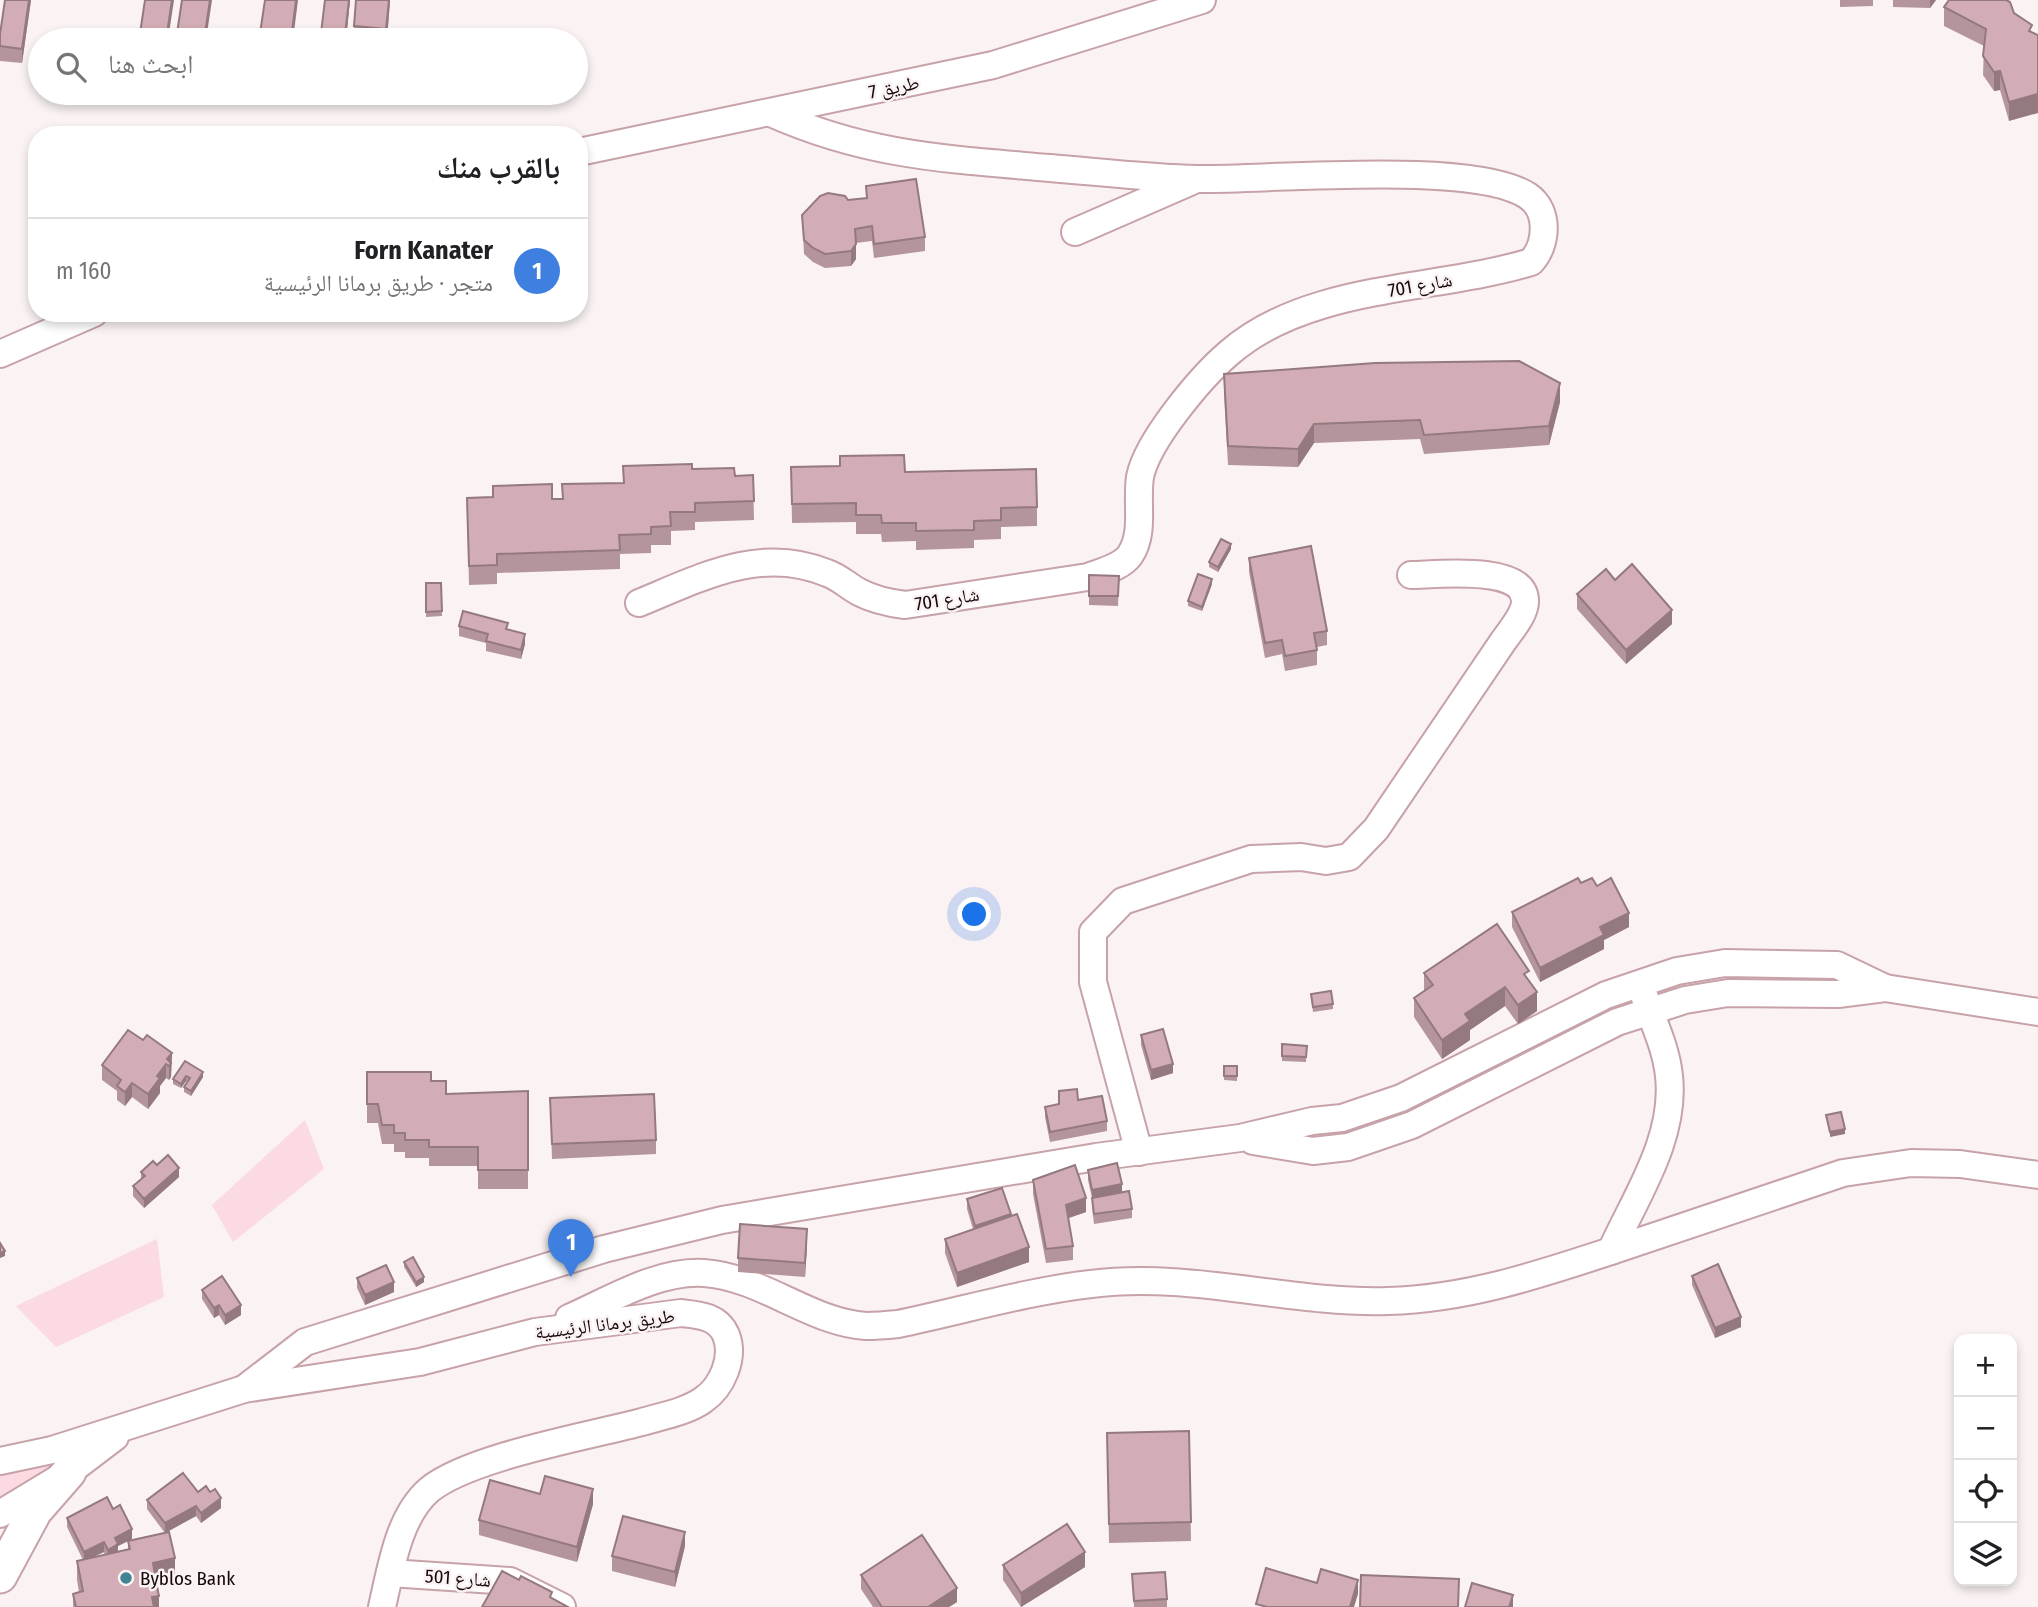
<!DOCTYPE html>
<html lang="ar">
<meta charset="utf-8">
<style>
:root{--surface:#fff;--page:#f6f6f6;--text:#202124;--muted:#757577;--line:#e0e0e0;--accent:#1a73e8}
body{margin:0;font-family:"Fira Sans Condensed","Noto Naskh Arabic",sans-serif;background:var(--page);color:var(--text);direction:rtl}
.controls{position:absolute;right:21px;bottom:21px;display:grid;overflow:hidden;border-radius:14px;box-shadow:0 4px 10px #0003}
.controls button{width:63px;height:63px;display:grid;place-items:center;padding:0;border:0;border-bottom:2px solid var(--line);background:var(--surface);color:var(--text);font:35px sans-serif}
.you{position:absolute;left:975px;top:915px;width:24px;height:24px;margin:-18px;border:5px solid #fff;border-radius:50%;background:#1a73e8;box-shadow:0 0 0 10px #1a73e833}
.badge{display:grid;place-items:center;width:46px;height:46px;border-radius:50%;background:var(--accent);color:#fff;font-size:23px;font-weight:700}
.pin{position:absolute;translate:-50% -58px;filter:drop-shadow(0 2px 4px #0008)}
.pin::after{content:'';position:absolute;top:37px;width:24px;height:21px;background:inherit;clip-path:polygon(0 0,100% 0,50% 100%)}
.list{margin:0;padding:0;list-style:none}
h2{display:flex;justify-content:space-between;align-items:center;height:91px;margin:0;padding:0 28px;font-size:30px}
h2 small{font-size:23px;font-weight:400;color:var(--muted)}
.list li{display:grid;grid-template-columns:46px 1fr auto;gap:21px;align-items:center;box-sizing:border-box;height:105px;padding:0 28px;border-top:2px solid var(--line)}
.list b{display:block;font-size:26px;white-space:nowrap}
.list p{margin:0;font-size:23px;white-space:nowrap;color:var(--muted)}
.list em{font-size:23px;font-style:normal;color:var(--muted)}
.icon{flex:none;width:38px;height:38px;fill:none;stroke:currentColor;stroke-width:2;stroke-linecap:round;stroke-linejoin:round}
.map{position:relative;flex:none;width:2038px;height:1607px;overflow:hidden;direction:ltr}
.search{position:absolute;background:var(--surface);box-shadow:0 4px 10px #0003;left:28px;top:28px;width:560px;height:77px;display:flex;align-items:center;gap:18px;box-sizing:border-box;padding:0 24px;border-radius:38px;color:var(--muted);font-size:26px}
.panel{position:absolute;background:var(--surface);box-shadow:0 4px 10px #0003;left:28px;top:126px;width:560px;height:196px;border-radius:28px;direction:rtl}
.map>svg:first-child{display:block}
</style>
<div class="map">
<svg width="2038" height="1607" viewBox="0 0 2038 1607">
<rect width="100%" height="100%" fill="#faf2f3"/>
<!-- green -->
<g fill="#fbdae1">
<polygon points="305,1120 324,1169 233,1242 212,1205"/>
<polygon points="157,1239 164,1297 56,1347 16,1306"/>
<polygon points="77,1461 0,1503 0,1475"/>
</g>
<g fill="none" stroke-linecap="round" stroke-linejoin="round">
<defs>
<g id="minor">
<polyline points="579,152 993,65 1202,0"/>
<polyline points="1075,232 1192,181"/>
<polyline points="0,354 94,313"/>
<path d="M639,603C700,578 761,545 827,573C839,577 848,586 859,592C874,600 889,603 905,605L1088,577C1101,572 1122,567 1130,555C1145,533 1136,503 1140,477C1147,441 1201,377 1229,353C1308,284 1436,291 1531,262C1547,245 1550,211 1528,196C1475,160 1269,180 1198,179C1149,178 1099,172 1050,168C947,159 868,156 771,113"/>
<path d="M1644,995C1653,1022 1666,1047 1669,1076C1676,1138 1636,1196 1611,1251L1843,1173L1911,1163L1960,1164L2038,1175"/>
<polyline points="1253,1141 1313,1151 1348,1147 1412,1125 1617,1022 1685,1000 1728,993 1838,994 1885,988 2038,1012"/>
<path d="M1139,1152L1093,982V932L1123,901L1251,859L1301,857L1326,861L1349,857L1376,829L1502,643C1510,631 1526,614 1525,600C1523,564 1434,575 1411,575"/>
<path d="M569,1318C610,1300 658,1270 704,1273C762,1277 809,1322 866,1326C876,1326 888,1325 898,1324C961,1311 1028,1291 1091,1284C1190,1271 1289,1304 1388,1301C1466,1299 1538,1275 1611,1251"/>
<polyline points="244,1389 305,1342 604,1249 722,1220 1096,1157 1240,1138 1312,1121 1342,1118 1401,1098 1606,995 1677,971 1725,963 1837,965 1885,988"/>
<path d="M0,1461L52,1450L244,1389L420,1362L535,1332L681,1313C699,1315 718,1316 726,1335C735,1358 722,1387 703,1400C686,1412 662,1416 642,1422C589,1436 469,1457 429,1490C398,1517 391,1569 382,1607"/>
<polyline points="0,1514 69,1472 115,1437"/>
<polyline points="390,1573 510,1581 562,1607"/>
</g>
<polyline id="major" points="0,1576 35,1511 69,1472"/>
</defs>
<!-- minor casing -->
<use href="#minor" stroke="#c7a2a9" stroke-width="30"/>
<!-- major casing -->
<use href="#major" stroke="#c7a2a9" stroke-width="37"/>
<!-- minor -->
<use href="#minor" stroke="#fff" stroke-width="26"/>
<!-- major -->
<use href="#major" stroke="#fff" stroke-width="33"/>
</g>
<!-- wall -->
<g fill="#b5959c" fill-rule="evenodd">
<polygon points="31,0 22,63 0,61 0,34"/>
<polygon points="350,0 346,40 321,40 321,33"/>
<polygon points="390,0 387,40 354,40 354,26"/>
<polygon points="1840,0 1873,0 1873,6 1840,7"/>
<polygon points="1893,0 1936,0 1930,8 1893,7"/>
<polygon points="1944,7 2014,13 2032,32 2009,121 2000,90 1994,91 1983,75 1984,46 1944,26"/>
<polygon points="180,93 198,93 198,95"/>
<polygon points="866,186 925,237 925,251 874,258 872,241 856,243 856,259 851,266 825,268 813,262 804,254 802,215 848,200 866,198"/>
<polygon points="1224,374 1560,402 1549,445 1424,454 1420,439 1314,443 1298,467 1228,465 1224,393"/>
<polygon points="623,466 692,469 735,476 753,475 754,520 695,522 695,530 671,531 671,545 651,545 651,553 620,554 620,569 497,573 497,584 469,585 467,498 562,499 623,483"/>
<polygon points="791,467 905,472 1037,507 1037,526 1001,527 1001,539 974,540 974,548 916,550 916,541 882,542 881,534 856,534 856,522 792,523"/>
<polygon points="1231,549 1218,572 1209,567 1209,562"/>
<polygon points="1249,558 1327,631 1327,645 1317,647 1317,665 1285,671 1282,654 1265,658 1249,572"/>
<polygon points="1089,575 1119,576 1118,606 1089,605"/>
<polygon points="1615,580 1672,624 1626,664 1577,609 1577,594"/>
<polygon points="426,583 441,583 442,616 426,617"/>
<polygon points="1212,584 1202,611 1188,606 1188,601"/>
<polygon points="459,626 508,630 525,644 521,659 486,651 486,643 459,636"/>
<polygon points="1581,883 1597,886 1629,927 1604,940 1604,949 1540,982 1512,927 1512,912"/>
<polygon points="1424,973 1529,980 1537,1011 1518,1024 1505,1006 1470,1030 1470,1040 1442,1059 1414,1017 1414,998 1424,991"/>
<polygon points="1311,994 1333,1004 1333,1009 1313,1012"/>
<polygon points="1141,1035 1173,1073 1151,1080 1141,1045"/>
<polygon points="143,1040 172,1053 171,1077 169,1080 166,1078 160,1086 160,1093 148,1109 132,1097 125,1106 117,1100 117,1091 102,1080 102,1065"/>
<polygon points="1282,1044 1307,1046 1306,1062 1282,1061"/>
<polygon points="185,1061 203,1077 191,1096 184,1092 184,1087 188,1082 186,1081 181,1088 173,1084 173,1079"/>
<polygon points="1224,1066 1237,1066 1237,1081 1224,1080"/>
<polygon points="367,1072 431,1081 446,1094 528,1091 528,1189 478,1189 478,1166 429,1166 429,1158 405,1158 405,1152 394,1152 394,1144 382,1144 378,1123 367,1123"/>
<polygon points="550,1098 656,1140 656,1154 552,1159"/>
<polygon points="1078,1100 1107,1121 1107,1131 1050,1142 1045,1117 1045,1107"/>
<polygon points="157,1165 179,1177 144,1208 133,1196 133,1186 141,1179 141,1172"/>
<polygon points="1088,1170 1122,1192 1132,1209 1132,1218 1094,1224 1092,1207 1092,1198 1088,1180"/>
<polygon points="1033,1180 1086,1212 1068,1218 1073,1246 1073,1260 1046,1263 1033,1194"/>
<polygon points="967,1199 1011,1216 1029,1262 957,1287 945,1253 945,1239 973,1229 967,1209"/>
<polygon points="807,1243 805,1277 738,1272 738,1258"/>
<polygon points="404,1262 424,1282 416,1287 404,1267"/>
<polygon points="1692,1276 1741,1327 1715,1338 1692,1285"/>
<polygon points="357,1278 394,1292 365,1305 357,1288"/>
<polygon points="202,1290 241,1315 225,1325 219,1315 214,1318 202,1299"/>
<polygon points="1189,1431 1191,1541 1109,1543 1107,1433"/>
<polygon points="198,1492 221,1508 201,1523 196,1516 165,1533 147,1509 147,1500"/>
<polygon points="540,1494 593,1504 577,1562 479,1535 479,1520"/>
<path d="M113,1509L132,1539L118,1546V1552L128,1550V1541L175,1576L155,1581L159,1607H73V1594L79,1592L77,1580V1561L83,1560L67,1527V1518ZM104,1552L105,1555L91,1558Z"/>
<polygon points="685,1546 675,1587 612,1571 612,1556"/>
<polygon points="1003,1565 1085,1567 1021,1607 1003,1580"/>
<polygon points="1132,1574 1167,1599 1167,1607 1134,1607"/>
<polygon points="861,1575 957,1602 949,1607 873,1607 861,1589"/>
</g>
<!-- shaded-wall -->
<g fill="#94797f">
<polygon points="29,0 31,0 22,63 22,49"/>
<polygon points="172,0 174,0 168,40 166,40"/>
<polygon points="210,0 212,0 206,40 204,40"/>
<polygon points="296,0 298,0 293,40 291,40"/>
<polygon points="349,0 350,0 346,40 345,40"/>
<polygon points="389,0 390,0 387,40 386,29"/>
<polygon points="1930,0 1936,0 1930,8"/>
<polygon points="2000,71 2000,90 1994,91 1994,72"/>
<polygon points="2038,94 2038,113 2009,121 2009,102"/>
<polygon points="856,244 856,259 851,266 851,251"/>
<polygon points="1560,383 1560,402 1549,445 1549,426"/>
<polygon points="1314,424 1314,443 1298,467 1298,449"/>
<polygon points="1231,544 1231,549 1218,572 1218,567"/>
<polygon points="1212,579 1212,584 1202,611 1202,607"/>
<polygon points="1672,610 1672,624 1626,664 1626,650"/>
<polygon points="525,634 525,644 521,659 521,650"/>
<polygon points="1629,913 1629,927 1604,940 1604,949 1540,982 1540,968 1600,927"/>
<polygon points="1505,987 1505,1006 1470,1030 1470,1040 1442,1059 1442,1040 1465,1014"/>
<polygon points="1537,992 1537,1011 1518,1024 1518,1005"/>
<polygon points="172,1053 171,1077 169,1080 169,1066 167,1059"/>
<polygon points="166,1064 166,1078 160,1086 160,1093 148,1109 148,1094 157,1076"/>
<polygon points="1173,1064 1173,1073 1151,1080 1151,1070"/>
<polygon points="203,1072 203,1077 191,1096 191,1091"/>
<polygon points="186,1076 186,1081 181,1088 181,1084"/>
<polygon points="132,1083 132,1097 125,1106 125,1092"/>
<polygon points="1845,1129 1845,1134 1830,1137 1830,1132"/>
<polygon points="179,1168 179,1177 144,1208 144,1199"/>
<polygon points="1122,1184 1122,1193 1092,1200 1092,1190"/>
<polygon points="1086,1198 1086,1212 1066,1219 1066,1205"/>
<polygon points="1011,1214 1011,1224 975,1235 975,1226"/>
<polygon points="807,1229 807,1243 805,1277 805,1263"/>
<polygon points="1029,1247 1029,1262 957,1287 957,1273"/>
<polygon points="5,1251 5,1256 0,1258 0,1253"/>
<polygon points="424,1277 424,1282 416,1287 416,1282"/>
<polygon points="394,1282 394,1292 365,1305 365,1295"/>
<polygon points="219,1305 219,1315 214,1318 214,1308"/>
<polygon points="241,1305 241,1315 225,1325 225,1315"/>
<polygon points="1741,1317 1741,1327 1715,1338 1715,1328"/>
<polygon points="593,1489 593,1504 577,1562 577,1547"/>
<polygon points="221,1498 221,1508 201,1523 201,1513"/>
<polygon points="196,1506 196,1516 165,1533 165,1523"/>
<polygon points="132,1529 132,1539 118,1546 118,1554 108,1559 108,1550 115,1538"/>
<polygon points="685,1532 685,1546 675,1587 675,1572"/>
<polygon points="104,1542 104,1552 84,1561 84,1552"/>
<polygon points="1085,1552 1085,1567 1021,1607 1021,1593"/>
<polygon points="175,1558 175,1576 155,1581 155,1593 147,1595 147,1576 153,1563"/>
<polygon points="1358,1580 1358,1594 1354,1607 1350,1607"/>
<polygon points="957,1588 957,1602 949,1607 928,1607"/>
<polygon points="1513,1595 1513,1607 1509,1607"/>
<polygon points="159,1596 159,1607 152,1607 152,1597"/>
</g>
<!-- building -->
<g fill="#d3adb5" stroke="#94797f" stroke-width="2">
<polygon points="5,0 29,0 22,49 0,46 0,34"/>
<polygon points="145,0 172,0 166,40 139,40"/>
<polygon points="182,0 210,0 204,40 176,40"/>
<polygon points="265,0 296,0 291,40 259,40"/>
<polygon points="325,0 349,0 345,35 321,33"/>
<polygon points="356,0 389,0 386,29 354,26"/>
<polygon points="1949,0 2006,0 2010,2 2014,13 2032,25 2029,31 2038,35 2038,94 2009,102 2000,71 1994,72 1983,56 1986,29 1944,7"/>
<polygon points="916,179 925,237 874,244 872,226 855,229 856,244 851,251 825,254 813,248 804,240 802,215 820,196 828,193 845,196 848,200 867,198 866,186"/>
<polygon points="1519,361 1560,383 1549,426 1424,435 1420,420 1314,424 1298,449 1228,446 1224,374 1375,363"/>
<polygon points="904,455 905,472 1036,469 1037,507 1001,508 1001,520 974,521 974,530 916,531 916,523 882,523 881,515 856,515 856,503 792,504 791,467 840,466 840,456"/>
<polygon points="692,464 692,469 734,468 735,476 753,475 754,501 695,503 695,512 670,512 671,526 651,527 651,534 619,535 620,550 497,554 497,565 469,566 467,498 493,497 493,486 552,484 552,499 563,499 562,484 624,483 623,466"/>
<polygon points="1221,539 1231,544 1218,567 1209,562"/>
<polygon points="1311,546 1327,631 1314,633 1317,650 1285,656 1282,640 1265,643 1249,558"/>
<polygon points="1632,564 1672,610 1626,650 1577,594 1606,569 1615,580"/>
<polygon points="1198,574 1212,579 1202,607 1188,601"/>
<polygon points="1089,575 1119,576 1118,596 1089,596"/>
<polygon points="426,583 441,583 442,611 426,612"/>
<polygon points="463,611 508,623 506,629 525,634 521,650 486,641 488,634 459,626"/>
<polygon points="1578,878 1581,883 1592,878 1597,886 1611,878 1629,913 1600,927 1604,935 1540,968 1512,912"/>
<polygon points="1497,924 1529,971 1524,974 1537,992 1518,1005 1505,987 1465,1014 1470,1021 1442,1040 1414,998 1433,985 1424,973"/>
<polygon points="1331,991 1333,1004 1313,1007 1311,994"/>
<polygon points="1163,1029 1173,1064 1151,1070 1141,1035"/>
<polygon points="128,1030 143,1040 147,1035 172,1053 167,1059 171,1063 169,1066 166,1064 157,1076 160,1078 148,1094 132,1083 125,1092 117,1086 121,1080 102,1065"/>
<polygon points="1282,1044 1307,1046 1306,1057 1282,1056"/>
<polygon points="185,1061 203,1072 191,1091 184,1087 190,1078 186,1076 181,1084 173,1079"/>
<rect x="1224" y="1066" width="13" height="10"/>
<polygon points="367,1072 431,1072 431,1081 446,1081 446,1094 528,1091 528,1170 478,1170 478,1147 429,1147 429,1140 405,1140 405,1133 394,1133 394,1125 382,1125 378,1104 367,1104"/>
<polygon points="1077,1089 1078,1100 1102,1096 1107,1121 1050,1132 1045,1107 1059,1104 1059,1091"/>
<polygon points="654,1094 656,1140 552,1144 550,1098"/>
<polygon points="1841,1112 1845,1129 1830,1132 1826,1115"/>
<polygon points="168,1155 179,1168 144,1199 133,1186 145,1176 141,1172 153,1161 157,1165"/>
<polygon points="1117,1163 1122,1184 1092,1190 1088,1170"/>
<polygon points="1075,1165 1086,1198 1066,1205 1073,1246 1046,1249 1033,1180"/>
<polygon points="1002,1188 1011,1214 975,1226 967,1199"/>
<polygon points="1129,1191 1132,1209 1094,1214 1092,1198"/>
<polygon points="1017,1214 1029,1247 957,1273 945,1239"/>
<polygon points="740,1224 807,1229 805,1263 738,1258"/>
<polygon points="0,1243 5,1251 0,1253"/>
<polygon points="413,1257 424,1277 416,1282 404,1262"/>
<polygon points="1718,1264 1741,1317 1715,1328 1692,1276"/>
<polygon points="386,1265 394,1282 365,1295 357,1278"/>
<polygon points="222,1276 241,1305 225,1315 219,1305 214,1308 202,1290"/>
<polygon points="1189,1431 1191,1522 1109,1524 1107,1433"/>
<polygon points="183,1473 198,1492 206,1486 210,1492 215,1489 221,1498 201,1513 196,1506 165,1523 147,1500"/>
<polygon points="545,1476 593,1489 577,1547 479,1520 490,1480 540,1494"/>
<polygon points="107,1497 113,1509 120,1505 132,1529 115,1538 118,1544 108,1550 104,1542 84,1552 67,1518"/>
<polygon points="623,1516 685,1532 675,1572 612,1556"/>
<polygon points="1067,1524 1085,1552 1021,1593 1003,1565"/>
<polygon points="169,1532 175,1558 153,1563 155,1574 147,1576 148,1584 156,1582 159,1596 152,1597 154,1607 76,1607 73,1594 83,1591 77,1561 130,1549 128,1541"/>
<polygon points="922,1535 957,1588 928,1607 882,1607 861,1575"/>
<polygon points="1266,1568 1317,1583 1321,1569 1358,1580 1350,1607 1267,1607 1256,1604"/>
<polygon points="502,1571 519,1580 521,1576 552,1592 550,1597 568,1607 482,1607"/>
<polygon points="1165,1572 1167,1599 1134,1601 1132,1574"/>
<polygon points="1361,1575 1459,1579 1458,1607 1360,1607"/>
<polygon points="1472,1583 1513,1595 1509,1607 1465,1607"/>
</g>
<!-- markers -->
<circle fill="#408393" stroke="#faf2f3" stroke-width="2.5" cx="126" cy="1578" r="7"/>
<g text-anchor="middle" dominant-baseline="central" stroke-width="5" stroke-linejoin="round" paint-order="stroke">
<!-- street labels -->
<g font-size="19" fill="#15080b" stroke="#faf2f3">
<text transform="translate(894 87) rotate(-12)">طريق 7</text>
<text transform="translate(1420 285) rotate(-10)">شارع 701</text>
<text transform="translate(947 599) rotate(-9)">شارع 701</text>
<text transform="translate(605 1324) rotate(-7)">طريق برمانا الرئيسية</text>
<text transform="translate(458 1578) rotate(4)">شارع 501</text>
</g>
<!-- poi labels -->
<g font-size="19" fill="#15080b" stroke="#faf2f3" text-anchor="start">
<text x="140" y="1578">Byblos Bank</text>
</g>
</g>
</svg>
<div class="controls">
<button>+</button>
<button>−</button>
<button><svg class="icon" aria-label="locate" viewBox="0 0 24 24"><circle cx="12" cy="12" r="6"/><path d="M12 2v4M12 18v4M2 12h4M18 12h4"/></svg></button>
<button><svg class="icon" aria-label="layers" viewBox="0 0 24 24"><path d="M12 4l9 5-9 5-9-5zM3 14l9 5 9-5"/></svg></button>
</div>
<div class="you"></div>
<div class="pin badge" style="left:571px;top:1277px;background:#3f7fe0">1</div>
<div class="search"><svg class="icon" aria-label="search" viewBox="0 0 24 24"><circle cx="10" cy="10" r="6"/><path d="M15 15l6 6"/></svg>ابحث هنا</div>
<section class="panel">
<h2>بالقرب منك<small></small></h2>
<ul class="list">
<li><span class="badge" style="background:#3f7fe0">1</span><div><b>Forn Kanater</b><p>متجر · طريق برمانا الرئيسية</p></div><em>160 m</em></li>
</ul>
</section>
</div>
